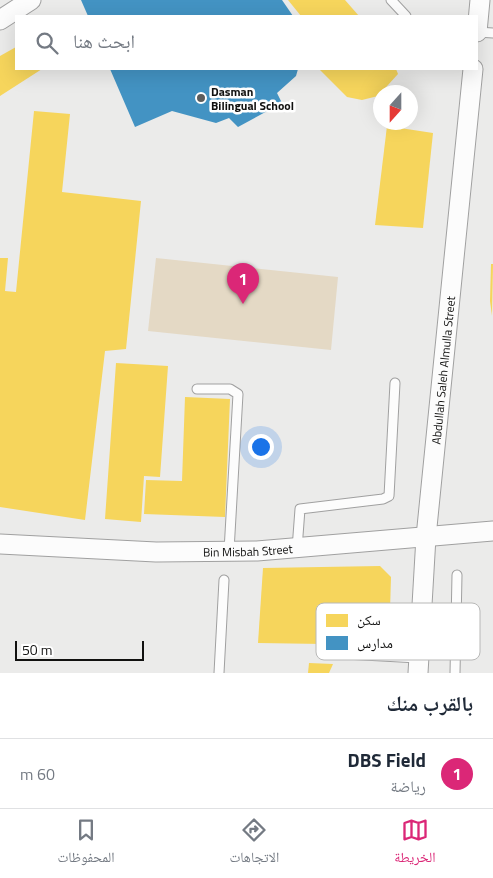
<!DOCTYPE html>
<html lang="ar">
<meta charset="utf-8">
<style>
:root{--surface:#fff;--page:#f2f2f3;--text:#1f2937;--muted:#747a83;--line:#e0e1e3;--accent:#db2777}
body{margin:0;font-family:"Titillium Web","Noto Naskh Arabic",sans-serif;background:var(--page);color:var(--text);direction:rtl}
.compass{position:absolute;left:373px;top:85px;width:45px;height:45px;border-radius:50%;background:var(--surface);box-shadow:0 5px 20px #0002;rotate:201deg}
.scale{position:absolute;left:15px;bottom:12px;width:129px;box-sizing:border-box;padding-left:5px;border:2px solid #111110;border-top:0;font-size:14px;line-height:18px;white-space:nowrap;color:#111110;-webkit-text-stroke:4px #fff;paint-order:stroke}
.you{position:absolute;left:260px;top:446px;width:18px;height:18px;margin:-12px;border:4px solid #fff;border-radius:50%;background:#1a73e8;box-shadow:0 0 0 8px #1a73e833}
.badge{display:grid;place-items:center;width:32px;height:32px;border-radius:50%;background:var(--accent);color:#fff;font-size:16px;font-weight:700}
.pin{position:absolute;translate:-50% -41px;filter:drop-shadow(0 1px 2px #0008)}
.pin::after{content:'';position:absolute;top:26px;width:18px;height:15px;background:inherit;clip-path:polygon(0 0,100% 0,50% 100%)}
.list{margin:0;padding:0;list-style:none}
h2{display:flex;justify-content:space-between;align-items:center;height:65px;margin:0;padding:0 20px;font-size:21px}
h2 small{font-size:16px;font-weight:400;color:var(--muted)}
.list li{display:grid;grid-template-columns:32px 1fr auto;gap:15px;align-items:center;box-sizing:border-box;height:70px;padding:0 20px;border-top:1px solid var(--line)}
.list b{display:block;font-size:19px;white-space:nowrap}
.list p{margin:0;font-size:16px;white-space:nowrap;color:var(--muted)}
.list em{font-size:16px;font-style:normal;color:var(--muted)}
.icon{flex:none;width:28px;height:28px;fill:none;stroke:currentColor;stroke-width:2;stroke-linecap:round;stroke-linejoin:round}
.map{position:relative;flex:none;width:493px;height:673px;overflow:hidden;direction:ltr}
.search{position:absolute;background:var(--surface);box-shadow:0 5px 20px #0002;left:15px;right:15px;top:15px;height:55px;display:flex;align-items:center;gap:12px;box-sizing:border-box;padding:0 18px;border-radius:0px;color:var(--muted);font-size:19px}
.sheet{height:135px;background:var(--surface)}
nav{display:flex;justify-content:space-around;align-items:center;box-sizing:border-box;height:70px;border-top:1px solid var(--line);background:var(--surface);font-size:14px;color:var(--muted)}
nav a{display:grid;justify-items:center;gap:2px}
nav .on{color:var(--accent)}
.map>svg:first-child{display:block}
</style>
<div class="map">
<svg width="493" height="673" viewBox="0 0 493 673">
<rect width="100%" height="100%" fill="#ebebea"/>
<!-- green -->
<polygon fill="#e4d9c5" points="156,258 338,277 331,350 148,331"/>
<!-- homes -->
<g fill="#f6d55c">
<polygon points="288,0 345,0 359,16 301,16"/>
<polygon points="16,47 16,69 42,69 0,96 0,56"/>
<polygon points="319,69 396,69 398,74 378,96 362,100 347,97"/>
<polygon points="34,111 70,114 62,192 141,201 126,349 105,351 85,520 0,507 0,258 8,258 5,291 16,292"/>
<polygon points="387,126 433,133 423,228 375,225"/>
<polygon points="491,264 493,264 492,316 490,301"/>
<polygon points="116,363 168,366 160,477 144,476 141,522 105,519"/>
<polygon points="185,397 230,399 225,517 144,514 146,480 182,481"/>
<polygon points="380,566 391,577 389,645 258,643 263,568"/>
<polygon points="309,663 333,664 329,673 308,673"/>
</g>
<!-- schools -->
<g fill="#4393c3">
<polygon points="81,0 282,0 293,16 88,16"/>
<polygon points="110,69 298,69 296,76 277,93 282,103 238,127 229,118 216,123 172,111 135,127"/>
</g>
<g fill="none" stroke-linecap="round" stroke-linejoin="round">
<defs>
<g id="lane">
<polyline points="391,0 406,16"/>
<polyline points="477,32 493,33"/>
<polyline points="197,389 230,389 238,394 229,551"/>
<polyline points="297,549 300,509 383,499 389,496 395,383"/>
<polyline points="421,624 457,624"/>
<polyline points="345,654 418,658"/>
<polyline points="219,673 224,580"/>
<polyline points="455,673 457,575"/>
</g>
<g id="street">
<polyline points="0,20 31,0"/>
<polyline points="477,32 480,0"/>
<path id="s1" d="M0,544L156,552L257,551L493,531"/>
<path id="s2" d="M418,673L426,537L473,69"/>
</g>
</defs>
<!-- lane casing -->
<use href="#lane" stroke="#a0a0a0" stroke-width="11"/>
<!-- street casing -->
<use href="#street" stroke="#a0a0a0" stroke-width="21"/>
<!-- lane -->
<use href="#lane" stroke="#fcfcfc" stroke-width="9"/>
<!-- street -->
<use href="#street" stroke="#fcfcfc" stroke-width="19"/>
</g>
<!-- markers -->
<circle fill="#5d5d5c" stroke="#fff" stroke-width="2" cx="201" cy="98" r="5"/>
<g text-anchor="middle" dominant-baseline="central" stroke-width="5" stroke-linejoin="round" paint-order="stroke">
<!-- poi labels -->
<g font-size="12" font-weight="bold" fill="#111110" stroke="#fff" text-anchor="start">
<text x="211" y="91">Dasman<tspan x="211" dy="14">Bilingual School</tspan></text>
</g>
<!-- street labels -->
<g font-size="12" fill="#111110" stroke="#fff">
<text stroke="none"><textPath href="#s2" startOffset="304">Abdullah Saleh Almulla Street</textPath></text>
<text stroke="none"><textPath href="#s1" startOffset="248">Bin Misbah Street</textPath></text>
</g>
</g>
<!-- legend -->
<rect x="316" y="603" width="164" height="57" rx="8" fill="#fff" stroke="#b8b8b7" stroke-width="1"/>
<rect x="326" y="614" width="22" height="13" fill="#f6d55c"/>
<rect x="326" y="636" width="22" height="14" fill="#4393c3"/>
<g font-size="14" fill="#111110">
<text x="357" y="625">سكن</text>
<text x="357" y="648">مدارس</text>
</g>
</svg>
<svg class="compass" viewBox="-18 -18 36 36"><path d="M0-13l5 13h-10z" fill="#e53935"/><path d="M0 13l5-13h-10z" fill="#747a83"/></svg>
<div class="scale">50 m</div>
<div class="you"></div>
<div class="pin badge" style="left:243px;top:304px">1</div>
<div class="search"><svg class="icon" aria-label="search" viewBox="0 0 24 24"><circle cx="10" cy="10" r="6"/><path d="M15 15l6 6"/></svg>ابحث هنا</div>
</div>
<section class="sheet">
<h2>بالقرب منك<small></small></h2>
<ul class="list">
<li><span class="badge">1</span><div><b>DBS Field</b><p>رياضة</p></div><em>60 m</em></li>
</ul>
</section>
<nav>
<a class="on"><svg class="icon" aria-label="map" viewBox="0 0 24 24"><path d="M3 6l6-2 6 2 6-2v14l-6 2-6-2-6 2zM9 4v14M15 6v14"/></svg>الخريطة</a>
<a><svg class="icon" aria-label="directions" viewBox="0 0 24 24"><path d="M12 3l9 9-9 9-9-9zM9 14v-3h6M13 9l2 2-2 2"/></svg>الاتجاهات</a>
<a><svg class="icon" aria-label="saved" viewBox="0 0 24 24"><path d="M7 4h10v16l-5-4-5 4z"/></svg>المحفوظات</a>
</nav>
